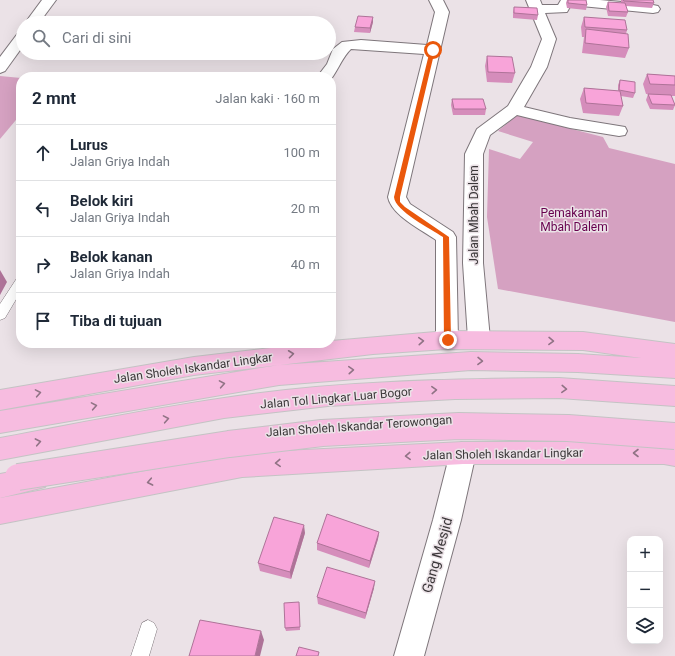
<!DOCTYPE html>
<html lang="id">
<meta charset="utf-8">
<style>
:root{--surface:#fff;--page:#f2f2f3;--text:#1f2937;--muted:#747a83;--line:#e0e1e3}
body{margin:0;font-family:Roboto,sans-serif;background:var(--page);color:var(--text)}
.controls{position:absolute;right:12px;bottom:12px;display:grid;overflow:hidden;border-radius:8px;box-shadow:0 4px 16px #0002}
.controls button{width:36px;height:36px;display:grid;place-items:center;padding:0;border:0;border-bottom:1px solid var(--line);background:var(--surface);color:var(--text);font:20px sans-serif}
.stop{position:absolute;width:12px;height:12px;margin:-9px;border:3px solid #ea580c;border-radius:50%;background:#fff}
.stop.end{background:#ea580c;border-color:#fff;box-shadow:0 1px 4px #0008}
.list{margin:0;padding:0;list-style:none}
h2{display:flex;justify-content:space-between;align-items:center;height:52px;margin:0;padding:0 16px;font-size:17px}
h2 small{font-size:13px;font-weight:400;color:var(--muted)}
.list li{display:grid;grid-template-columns:26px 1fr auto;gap:12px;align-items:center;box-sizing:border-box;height:56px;padding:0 16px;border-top:1px solid var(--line)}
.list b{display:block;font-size:15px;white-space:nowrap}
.list p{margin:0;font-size:13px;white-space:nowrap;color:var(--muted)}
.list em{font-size:13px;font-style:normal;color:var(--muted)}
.icon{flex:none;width:22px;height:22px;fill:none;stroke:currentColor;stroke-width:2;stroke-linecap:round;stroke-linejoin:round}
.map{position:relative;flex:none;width:675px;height:656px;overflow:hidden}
.search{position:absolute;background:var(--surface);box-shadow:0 4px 16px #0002;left:16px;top:16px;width:320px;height:44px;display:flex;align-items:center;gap:10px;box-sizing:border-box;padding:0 14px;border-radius:22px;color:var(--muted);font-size:15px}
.panel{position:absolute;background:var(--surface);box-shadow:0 4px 16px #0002;left:16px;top:72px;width:320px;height:276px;border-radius:16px}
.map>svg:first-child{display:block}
</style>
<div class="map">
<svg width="675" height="656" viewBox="0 0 675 656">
<rect width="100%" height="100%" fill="#ebe2e7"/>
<!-- green -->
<g fill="#d5a1c1">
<polygon points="0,76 21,78 21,114 0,139"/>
<polygon points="517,115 603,137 609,148 675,164 675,322 498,289 487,217 489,149 520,159 533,142 498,131"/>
</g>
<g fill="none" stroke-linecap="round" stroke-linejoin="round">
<defs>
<g id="lane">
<polygon points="21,277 21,291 5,318 0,320 0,304 17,278"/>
<polygon points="148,620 154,623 157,629 149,656 131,656 142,623"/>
</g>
<g id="street">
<polygon points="42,0 56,0 39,23 25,23"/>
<path d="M429,0H443L449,12L406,197L410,204L453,232L456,237L458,340L455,346L447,349L439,346L436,340V240C422,230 391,215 388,197L424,54L351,49C343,56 338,70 331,79V77H317L327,64L333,49L342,42L361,40L427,45L435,12Z"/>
<polygon points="526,0 540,0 542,5 558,5 561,0 600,0 653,5 658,6 660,9 658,12 653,13 571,5 567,12 545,13 556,39 547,67 524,107 570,118 619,126 625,127 627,131 625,135 619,136 570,128 517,115 490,135 483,154 483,263 490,339 487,345 479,348 471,345 468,339 463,263 465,154 477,129 508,106 531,67 542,39"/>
<polygon points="23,32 23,46 5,71 0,73 0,57 18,33"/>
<polygon points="463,442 472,445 476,453 461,520 424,656 394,656 433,520 450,453 454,445"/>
</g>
<g id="highway">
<polygon points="447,331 583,332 675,344 675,378 578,372 471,370 279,385 0,433 0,411 279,365 471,352 578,354 641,358 583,350 447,349 373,354 194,375 0,410 0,390 194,357 313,343 331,343 331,341"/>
<path d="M559,378L675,386V406L559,398L455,399L328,406L224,418L0,460V438C74,424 149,409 224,398C334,381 447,379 559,378Z"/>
<polygon points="463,442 664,442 675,444 675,466 664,464 463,464 242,477 0,524 0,498 242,453"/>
<polygon points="36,467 45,471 49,479 45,487 0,498 0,474"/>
</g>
</defs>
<!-- lane casing -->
<use href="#lane" stroke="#7e767b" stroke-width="1"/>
<!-- street casing -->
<use href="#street" stroke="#7e767b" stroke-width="2"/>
<!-- highway casing -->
<use href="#highway" stroke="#c4c3c4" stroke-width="2"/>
<!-- lane -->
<use href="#lane" fill="#fff" fill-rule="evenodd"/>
<!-- street -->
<use href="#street" fill="#fff" fill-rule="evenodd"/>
<!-- highway -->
<use href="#highway" fill="#f7bce0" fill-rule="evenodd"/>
<defs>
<polyline id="highway-bridge" points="18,477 229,444 322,433 459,426 568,428 675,436"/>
</defs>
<!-- highway-bridge casing -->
<use href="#highway-bridge" stroke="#c4c3c4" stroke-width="28" stroke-linecap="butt"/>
<!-- highway-bridge -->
<use href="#highway-bridge" stroke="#f7bce0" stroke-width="26"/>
</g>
<!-- wall -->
<g fill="#d58dbb">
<polygon points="567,0 586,0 587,5 586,10 567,8 566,3"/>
<polygon points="621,0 653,0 654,3 652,8 626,6 628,12 626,17 608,16 606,7 608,2 621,3"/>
<polygon points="514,7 538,15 537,20 513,18 513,12"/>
<polygon points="584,17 627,30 626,34 629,48 625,58 582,53 584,37 582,37 581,27"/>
<polygon points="373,22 370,33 354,32 355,27"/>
<polygon points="487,56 515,73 512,83 487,82 485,66"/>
<polygon points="647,74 675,76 675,96 671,96 675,105 673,110 650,109 646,100 648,94 653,94 646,94 643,84"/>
<polygon points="620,80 635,93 633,98 621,96 623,106 619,116 583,113 580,99 584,88 618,91 618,85"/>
<polygon points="452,99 486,109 485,115 453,115 451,105"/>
<polygon points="379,532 378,539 369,568 317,550 317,543"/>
<polygon points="305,533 291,579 260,571 258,563"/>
<polygon points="374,588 365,619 318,604 317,597"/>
<polygon points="299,602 300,630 286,631 285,628"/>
</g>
<!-- shaded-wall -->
<g fill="#ae7398">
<polygon points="373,17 373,22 370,33 370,28"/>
<polygon points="0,270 7,282 0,295"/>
<polygon points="304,525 305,533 291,579 290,572"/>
<polygon points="379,532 378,539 369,568 370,561"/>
<polygon points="375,581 374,588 365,619 366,613"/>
<polygon points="261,631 264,640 260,656 255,656"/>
</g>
<!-- building -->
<g fill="#f8a4d9" stroke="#ae7398">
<polygon points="568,0 586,0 587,5 568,3"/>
<polygon points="623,0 653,0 654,3 624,1"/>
<polygon points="608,2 625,3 628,12 609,11"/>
<polygon points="514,7 537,8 538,15 514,13"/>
<polygon points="358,16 373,17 370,28 355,27"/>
<polygon points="584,17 625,20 627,30 585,27"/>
<polygon points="586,29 628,34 629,48 585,43"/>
<polygon points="487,56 512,57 515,73 488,72"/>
<polygon points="647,74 675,76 675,85 650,84"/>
<polygon points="620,80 635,82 635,93 619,90"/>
<polygon points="584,88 620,91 623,106 586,103"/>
<polygon points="648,94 671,95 675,105 652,104"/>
<polygon points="452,99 483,99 486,109 454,109"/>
<polygon points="327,514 379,532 370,561 317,543"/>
<polygon points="274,517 304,525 290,572 258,563"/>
<polygon points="327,567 375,581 366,613 317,597"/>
<polygon points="299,602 300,627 285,628 284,603"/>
<polygon points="200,620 261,631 255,656 189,656"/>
<polygon points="299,647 319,652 318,656 296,656"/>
</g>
<!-- one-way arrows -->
<defs><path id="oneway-chevron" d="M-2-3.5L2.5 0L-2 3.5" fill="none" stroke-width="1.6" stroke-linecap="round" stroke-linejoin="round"/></defs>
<g stroke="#907385">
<use href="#oneway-chevron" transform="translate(421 341) rotate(-4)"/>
<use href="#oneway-chevron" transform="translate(551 341) rotate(1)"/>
<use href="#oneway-chevron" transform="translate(291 354) rotate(-7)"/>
<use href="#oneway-chevron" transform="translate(480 361) rotate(1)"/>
<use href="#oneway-chevron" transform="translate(351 370) rotate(-4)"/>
<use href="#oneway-chevron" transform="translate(222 384) rotate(-10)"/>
<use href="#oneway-chevron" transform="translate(564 389) rotate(3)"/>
<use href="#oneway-chevron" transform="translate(434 390) rotate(-3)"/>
<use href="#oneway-chevron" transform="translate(38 393) rotate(-10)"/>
<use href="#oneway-chevron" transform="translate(94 406) rotate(-10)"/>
<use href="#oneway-chevron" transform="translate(166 419) rotate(-10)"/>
<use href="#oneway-chevron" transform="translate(38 442) rotate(-11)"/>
<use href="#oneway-chevron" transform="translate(636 453) rotate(180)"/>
<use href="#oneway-chevron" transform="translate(408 456) rotate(177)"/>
<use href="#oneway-chevron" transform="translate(278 463) rotate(177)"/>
<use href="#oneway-chevron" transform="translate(150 482) rotate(169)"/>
</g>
<!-- route -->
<path fill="#ea580c" d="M433,49L435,50L400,197V202L405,207L449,237L451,340L448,342L444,340L443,237C431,229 395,211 394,197L430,50Z"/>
<g text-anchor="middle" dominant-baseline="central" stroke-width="3" stroke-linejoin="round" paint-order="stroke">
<!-- park labels -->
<g font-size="12" fill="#67004e" stroke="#ebe2e7">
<text x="574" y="213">Pemakaman<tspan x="574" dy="14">Mbah Dalem</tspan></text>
</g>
<!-- street labels -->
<g font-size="12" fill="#3c383a" stroke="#ebe2e7">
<text transform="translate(474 215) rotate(-90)">Jalan Mbah Dalem</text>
<text transform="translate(193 368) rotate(-8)">Jalan Sholeh Iskandar Lingkar</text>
<text transform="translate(336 398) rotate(-5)">Jalan Tol Lingkar Luar Bogor</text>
<text transform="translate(359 426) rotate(-4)">Jalan Sholeh Iskandar Terowongan</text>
<text transform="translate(503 454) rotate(-1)">Jalan Sholeh Iskandar Lingkar</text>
</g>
<!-- near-street labels -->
<g font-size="14" fill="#3c383a" stroke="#ebe2e7">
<text transform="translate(437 555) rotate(-74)">Gang Mesjid</text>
</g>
</g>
</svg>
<div class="controls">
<button>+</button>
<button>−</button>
<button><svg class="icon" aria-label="layers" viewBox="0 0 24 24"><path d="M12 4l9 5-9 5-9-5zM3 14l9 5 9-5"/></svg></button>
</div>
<div class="stop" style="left:433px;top:50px"></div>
<div class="stop end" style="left:448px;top:340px"></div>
<div class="search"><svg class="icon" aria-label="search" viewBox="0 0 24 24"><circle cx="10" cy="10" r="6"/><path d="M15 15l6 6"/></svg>Cari di sini</div>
<section class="panel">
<h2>2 mnt<small>Jalan kaki · 160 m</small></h2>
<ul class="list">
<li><svg class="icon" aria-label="ahead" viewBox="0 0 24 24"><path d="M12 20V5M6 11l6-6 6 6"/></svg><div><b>Lurus</b><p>Jalan Griya Indah</p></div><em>100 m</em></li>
<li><svg class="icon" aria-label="left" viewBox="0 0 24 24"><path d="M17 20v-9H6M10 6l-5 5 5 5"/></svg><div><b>Belok kiri</b><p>Jalan Griya Indah</p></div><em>20 m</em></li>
<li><svg class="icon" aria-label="right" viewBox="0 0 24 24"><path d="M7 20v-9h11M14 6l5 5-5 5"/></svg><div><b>Belok kanan</b><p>Jalan Griya Indah</p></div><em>40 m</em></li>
<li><svg class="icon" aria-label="arrive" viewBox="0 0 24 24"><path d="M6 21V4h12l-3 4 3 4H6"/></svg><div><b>Tiba di tujuan</b></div></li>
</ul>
</section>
</div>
